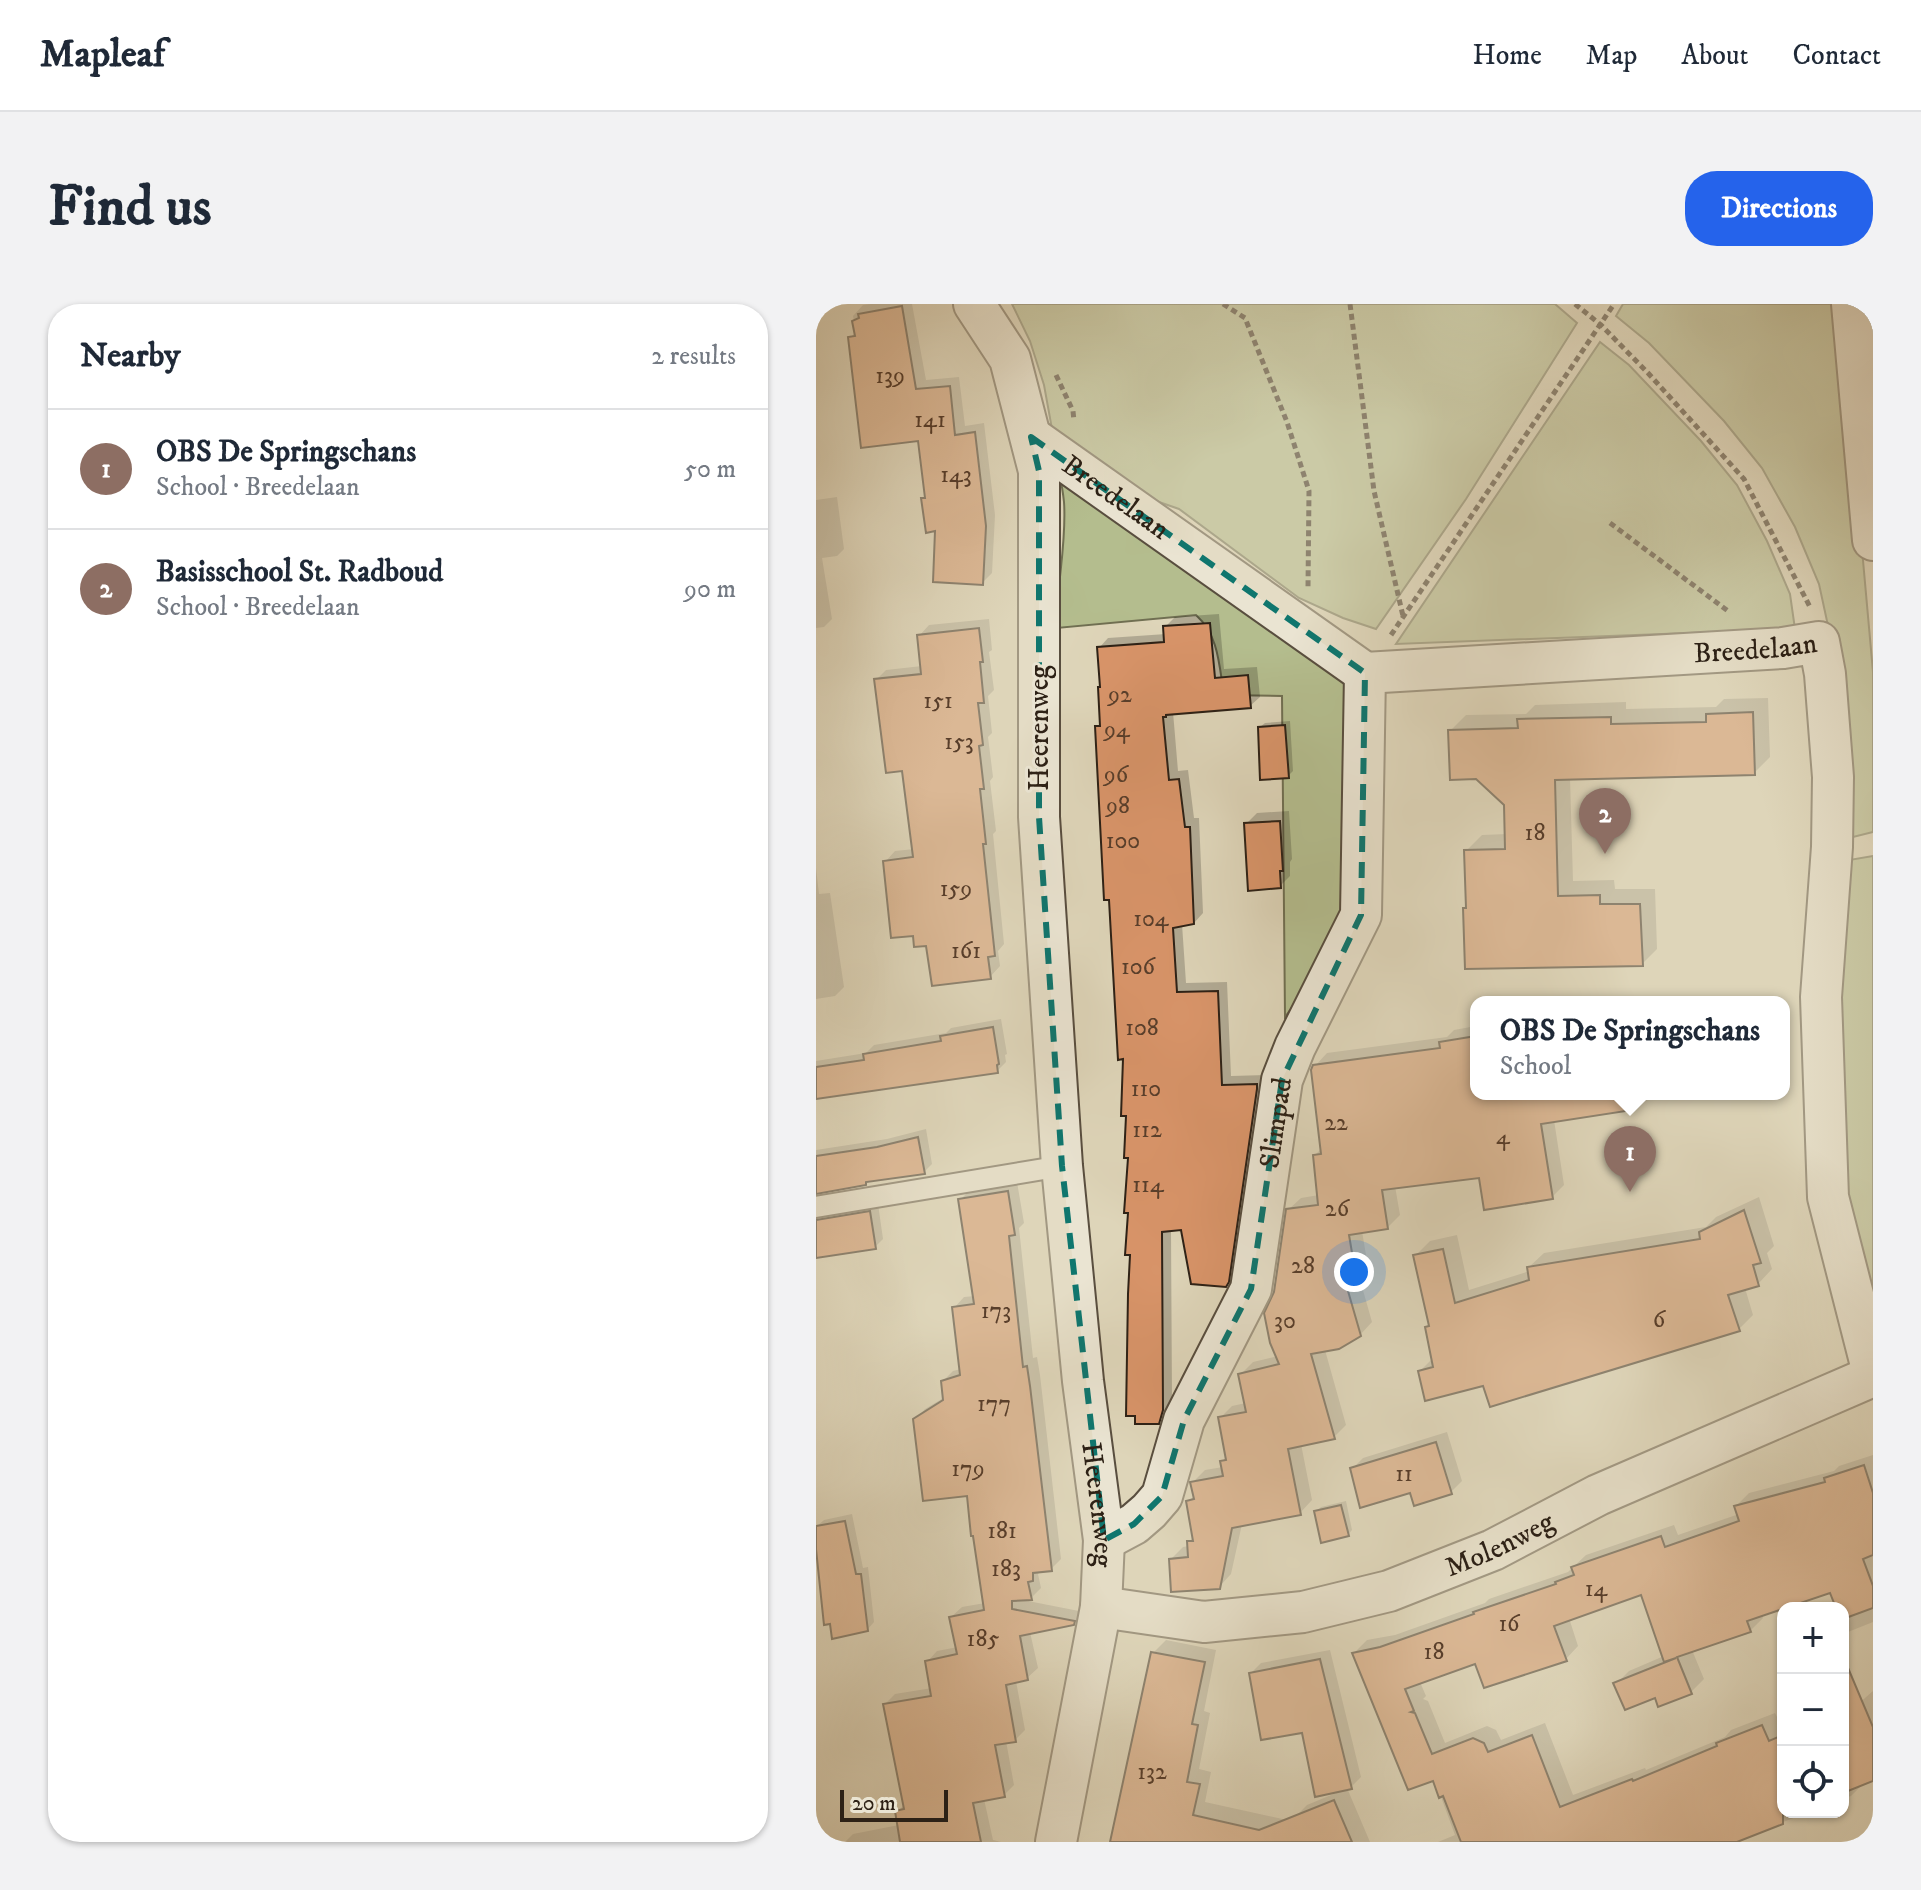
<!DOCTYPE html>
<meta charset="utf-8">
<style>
:root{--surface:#fff;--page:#f2f2f3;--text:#1f2937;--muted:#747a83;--line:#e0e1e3;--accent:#2563eb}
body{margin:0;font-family:"IM FELL DW Pica",serif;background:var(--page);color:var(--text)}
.controls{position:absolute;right:24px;bottom:24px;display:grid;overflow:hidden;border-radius:16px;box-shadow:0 2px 6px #0004}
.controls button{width:72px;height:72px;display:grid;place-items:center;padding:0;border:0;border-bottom:2px solid var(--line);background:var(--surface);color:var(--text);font:40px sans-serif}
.scale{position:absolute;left:24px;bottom:20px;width:108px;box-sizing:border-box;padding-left:8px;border:4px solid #2d2116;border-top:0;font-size:22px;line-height:28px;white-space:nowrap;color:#2d2116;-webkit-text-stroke:6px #eae4d2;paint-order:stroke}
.you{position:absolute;left:538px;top:968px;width:28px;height:28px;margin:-20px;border:6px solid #fff;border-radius:50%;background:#1a73e8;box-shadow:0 0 0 12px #1a73e833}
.badge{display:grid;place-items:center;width:52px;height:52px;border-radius:50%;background:var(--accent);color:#fff;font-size:26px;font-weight:700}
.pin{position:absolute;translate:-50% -66px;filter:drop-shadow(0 2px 4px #0008)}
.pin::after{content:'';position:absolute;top:42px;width:28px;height:24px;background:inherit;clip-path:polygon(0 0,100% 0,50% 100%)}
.popup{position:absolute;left:654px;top:692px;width:320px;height:104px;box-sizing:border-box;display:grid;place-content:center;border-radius:16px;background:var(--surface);filter:drop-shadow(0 2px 6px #0005);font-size:26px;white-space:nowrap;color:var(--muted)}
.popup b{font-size:30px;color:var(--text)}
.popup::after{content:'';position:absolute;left:50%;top:100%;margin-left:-16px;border:16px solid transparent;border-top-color:var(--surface)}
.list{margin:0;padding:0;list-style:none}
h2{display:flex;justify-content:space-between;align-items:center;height:104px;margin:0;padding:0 32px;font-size:34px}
h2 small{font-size:26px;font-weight:400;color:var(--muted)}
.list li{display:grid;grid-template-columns:52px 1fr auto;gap:24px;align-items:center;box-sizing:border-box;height:120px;padding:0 32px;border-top:2px solid var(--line)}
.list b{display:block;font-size:30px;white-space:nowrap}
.list p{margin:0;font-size:26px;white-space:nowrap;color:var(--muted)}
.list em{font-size:26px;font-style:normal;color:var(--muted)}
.icon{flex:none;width:44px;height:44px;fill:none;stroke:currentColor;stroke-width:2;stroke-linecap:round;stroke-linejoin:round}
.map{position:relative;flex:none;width:1057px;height:1538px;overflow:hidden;border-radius:32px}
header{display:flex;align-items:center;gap:48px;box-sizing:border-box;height:112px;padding:0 40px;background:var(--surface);border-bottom:2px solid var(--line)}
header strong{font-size:38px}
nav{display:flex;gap:44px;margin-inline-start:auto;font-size:28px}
.intro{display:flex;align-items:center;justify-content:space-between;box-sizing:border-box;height:192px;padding:0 48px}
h1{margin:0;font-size:56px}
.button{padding:20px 36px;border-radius:32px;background:var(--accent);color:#fff;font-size:28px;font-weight:700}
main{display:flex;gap:48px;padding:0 48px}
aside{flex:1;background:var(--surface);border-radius:32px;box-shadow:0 2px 6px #0004}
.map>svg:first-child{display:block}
</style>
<header>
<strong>Mapleaf</strong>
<nav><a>Home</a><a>Map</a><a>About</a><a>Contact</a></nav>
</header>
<div class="intro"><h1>Find us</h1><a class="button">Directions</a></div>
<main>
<aside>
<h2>Nearby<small>2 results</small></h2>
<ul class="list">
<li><span class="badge" style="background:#8d6e63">1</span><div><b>OBS De Springschans</b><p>School · Breedelaan</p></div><em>50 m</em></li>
<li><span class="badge" style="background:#8d6e63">2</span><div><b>Basisschool St. Radboud</b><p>School · Breedelaan</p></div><em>90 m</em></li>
</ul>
</aside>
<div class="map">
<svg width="1057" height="1538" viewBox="0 0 1057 1538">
<rect width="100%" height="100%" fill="#ded5b9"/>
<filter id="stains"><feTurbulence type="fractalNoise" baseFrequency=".0025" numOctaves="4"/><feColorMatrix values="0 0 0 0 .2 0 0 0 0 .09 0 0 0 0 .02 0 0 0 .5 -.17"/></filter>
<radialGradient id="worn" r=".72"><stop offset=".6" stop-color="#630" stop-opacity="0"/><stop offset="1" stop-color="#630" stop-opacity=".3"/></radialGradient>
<!-- green -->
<g fill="#b4bd8e" stroke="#706f52" stroke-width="2">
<polygon points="196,0 739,0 761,19 650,195 560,325 527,314 483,294 363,205 323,191 238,136 228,81 214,37"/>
<polygon points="807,0 1024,0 1057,368 1057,528 1025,536 1014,331 1003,280 979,223 946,164 908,117 833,39 800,12"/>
<polygon points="784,38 813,61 885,137 921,181 951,237 974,290 979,325 580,340"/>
<path d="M243,167L529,360L534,586L506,662L469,713L466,392L408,391C403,361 403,332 380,311L241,324C240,282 251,240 248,198C247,188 245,177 243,167Z"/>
<polygon points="1057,552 1057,1009 1021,890 1016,682 1033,556"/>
</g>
<!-- shadow -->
<g fill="#0003">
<polygon points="55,0 96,0 110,76 143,73 149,122 168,119 179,211 176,269 166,279 121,225 108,195 111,192 104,135 34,34 40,28 37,12 47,1"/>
<polygon points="21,193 28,245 21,252 6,254 16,315 8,323 0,324 0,196"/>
<polygon points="403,310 408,365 441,363 444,393 434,402 357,408 362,467 372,466 378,514 383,514 387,609 378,619 366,620 370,679 411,678 415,772 450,771 419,971 409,981 367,924 355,925 356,1095 352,1108 342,1118 317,949 309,753 281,423 286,418 286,382 283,344 292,334 350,330 349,323 359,313"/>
<polygon points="173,315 176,346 173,348 178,386 172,392 176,429 172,433 177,473 174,477 180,527 177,530 188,640 182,647 184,662 174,673 112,640 99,630 69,558 79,547 98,545 88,465 60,376 70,366 106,362 103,332 113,321"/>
<polygon points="952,394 954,453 938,469 754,474 757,577 798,576 799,585 839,585 841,645 826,660 649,605 652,602 650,547 666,531 691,530 690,500 634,427 650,411 710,410 719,401 810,398 810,405 900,403 908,395"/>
<polygon points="474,417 477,467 472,472 444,423 449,419"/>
<polygon points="473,507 476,555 474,558 474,572 464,582 430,520 441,509"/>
<polygon points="0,564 3,590 14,589 28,683 19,692 0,695"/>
<polygon points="185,715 191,750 189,751 190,758 181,767 0,794 0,757 50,749 58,741 130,729 135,724"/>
<polygon points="660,722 660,790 803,790 738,816 748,881 736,893 664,871 579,882 584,911 571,924 546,927 552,963 543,972 556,1018 544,1031 509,1046 530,1121 518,1133 485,1140 496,1196 484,1209 426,1220 415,1270 403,1283 355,1255 367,1243 373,1242 373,1238 379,1232 372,1198 379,1191 376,1179 389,1166 407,1163 406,1158 411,1152 404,1114 416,1102 430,1099 424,1071 437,1058 462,1052 460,989 472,906 485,894 503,891 499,851 506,844 499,762 511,749 631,733 638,726"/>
<polygon points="110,825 116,860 108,868 53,876 50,880 0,888 0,846 71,835"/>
<polygon points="201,878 208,919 203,924 217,1054 221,1053 224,1071 245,1255 235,1265 226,1266 222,1270 225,1284 212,1297 268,1308 257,1319 214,1328 222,1364 211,1374 200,1377 209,1426 199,1436 190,1437 198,1481 188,1491 168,1495 177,1536 185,1538 29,1538 37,1530 83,1521 81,1508 89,1500 69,1400 79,1390 116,1384 111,1358 121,1347 142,1343 135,1313 146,1303 169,1299 153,1190 99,1116 109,1105 129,1093 127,1077 137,1067 145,1065 138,1004 148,993 159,992 145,895 155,885"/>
<polygon points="943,893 958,942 951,949 956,965 942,980 929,984 937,1011 923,1025 668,1080 604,1067 617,1054 611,1023 615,1020 599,952 614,937 641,931 653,986 714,967 713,963 728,949 890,923 900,913"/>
<polygon points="62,900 67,935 59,943 0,952 0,904"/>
<polygon points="631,1128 646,1177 635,1188 595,1187 536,1165 547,1154"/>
<polygon points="1057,1151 1057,1318 1032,1328 1027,1316 1027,1304 1023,1304 1016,1286 946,1310 947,1314 934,1327 876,1346 888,1375 875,1388 840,1391 800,1380 813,1367 848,1352 826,1288 753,1314 762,1342 750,1355 661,1357 604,1378 610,1392 607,1395 612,1397 629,1439 671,1422 680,1426 685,1436 729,1419 757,1491 829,1464 830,1466 909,1433 915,1426 959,1409 967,1425 967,1508 993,1508 916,1538 622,1538 639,1531 618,1474 538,1349 551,1336 579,1331 669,1299 673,1295 752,1268 770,1251 858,1221 862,1231 923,1210 920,1202 933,1189 1018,1167 1023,1162"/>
<polygon points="530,1197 536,1226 532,1231 500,1208 505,1203"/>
<polygon points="36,1210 47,1264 52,1263 58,1318 51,1326 0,1223 8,1216"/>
<polygon points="350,1336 400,1346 388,1407 394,1409 383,1465 395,1468 389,1498 480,1518 478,1514 491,1501 520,1489 488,1426 435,1369 445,1359 514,1346 545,1473 535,1483 531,1484 554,1538 296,1538 337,1349"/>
<polygon points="1057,1387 1057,1475 1049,1478 1035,1492 1027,1495 1027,1410 1041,1401"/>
</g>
<!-- building -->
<g fill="#d89469" stroke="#2d2116" stroke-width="2">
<polygon points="86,2 100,85 134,82 139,131 159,128 170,222 167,281 117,278 119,227 110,229 105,194 109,194 102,137 45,144 32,33 39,32 36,17 43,14 42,10"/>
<polygon points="394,319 399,374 432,371 435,404 350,411 350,413 347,413 353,476 363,475 369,523 374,523 378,620 357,624 361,688 402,687 406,781 441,780 441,785 413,978 410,983 375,980 365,926 346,928 347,1106 343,1120 319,1120 319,1112 310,1112 312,990 314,951 309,951 312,909 308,909 312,854 308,854 310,812 305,812 307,755 302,756 293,596 288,596 279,422 284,422 282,383 284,383 281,343 348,338 347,322"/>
<polygon points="163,324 167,358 164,358 168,399 162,399 167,441 163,442 168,485 164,485 170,540 167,540 179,652 172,653 175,675 116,682 110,642 98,643 97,632 75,634 67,557 97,553 86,467 70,469 58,375 105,370 101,331"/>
<polygon points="937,408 939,471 739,476 742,592 784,591 784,600 824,600 827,662 649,665 647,604 650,604 648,546 689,545 688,501 660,475 634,476 632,426 702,424 701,415 795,413 795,420 890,418 890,410"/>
<polygon points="469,421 473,474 444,476 442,423"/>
<polygon points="464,517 467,567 464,567 465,584 432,587 428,519"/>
<polygon points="177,723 183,760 181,761 182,769 0,795 0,763 48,756 47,750 125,737 124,732"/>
<polygon points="660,732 660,790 808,790 810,807 725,820 737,895 668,906 663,874 566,886 572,925 533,931 541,978 530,980 545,1032 523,1045 495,1050 519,1135 472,1145 485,1211 416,1224 404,1285 355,1288 353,1255 372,1253 371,1237 377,1237 370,1197 378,1195 374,1178 407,1172 404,1157 410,1156 402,1113 430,1108 422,1070 463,1060 454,1039 448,1009 458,988 470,905 502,901 497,851 505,850 495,766 497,761 624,744 623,738"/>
<polygon points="102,833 109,870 50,878 50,881 0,890 0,852 61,843"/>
<polygon points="192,887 199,931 193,932 207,1063 211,1062 214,1082 236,1267 217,1269 217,1277 212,1278 216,1296 196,1297 196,1305 259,1317 258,1321 204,1332 212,1376 190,1381 200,1438 179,1441 189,1493 157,1499 165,1538 84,1538 79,1507 88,1505 67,1400 115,1392 109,1357 141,1350 133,1313 168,1306 157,1232 155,1232 151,1192 107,1197 97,1115 127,1096 125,1077 144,1071 136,1003 158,1000 142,895"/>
<polygon points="928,906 945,959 937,961 943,982 912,991 924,1027 674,1103 667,1082 609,1097 602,1067 617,1063 609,1023 613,1022 597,951 627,945 639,999 713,976 711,963 884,935 883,928"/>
<polygon points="54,907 60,945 0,954 0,916"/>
<polygon points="620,1138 636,1190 598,1202 594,1189 544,1204 534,1164"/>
<polygon points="1048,1161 1057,1189 1057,1251 1047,1255 1057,1282 1057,1304 1027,1315 1027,1304 1020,1304 1014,1289 931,1317 935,1328 861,1353 876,1390 842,1403 839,1394 809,1406 797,1379 860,1354 848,1358 825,1291 738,1322 751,1357 668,1384 659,1360 589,1385 598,1407 595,1408 599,1409 616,1450 657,1434 668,1439 672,1448 716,1431 744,1503 816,1475 817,1477 901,1442 900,1439 946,1421 953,1437 967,1431 967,1520 921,1538 645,1538 627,1492 623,1494 617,1477 592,1486 536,1349 564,1343 658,1310 657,1308 740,1280 739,1278 758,1271 755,1263 845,1232 849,1243 923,1217 918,1202 1009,1178 1008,1174"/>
<polygon points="525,1201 533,1232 505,1239 498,1207"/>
<polygon points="29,1217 40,1270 45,1270 52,1327 16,1335 14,1320 8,1321 0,1245 0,1222"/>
<polygon points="335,1348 389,1358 376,1420 382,1421 371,1478 384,1480 377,1511 443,1526 518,1496 536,1538 294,1538"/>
<polygon points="1027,1352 1057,1423 1057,1477 1027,1489"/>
<polygon points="504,1355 536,1485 499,1493 486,1429 445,1436 433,1369"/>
</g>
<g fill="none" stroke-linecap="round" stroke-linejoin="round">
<defs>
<polyline id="lane" points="0,903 246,862"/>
<g id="street">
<path id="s1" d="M158,0L194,55L223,167V513L246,862L267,1077L288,1236L285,1303L240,1538"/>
<polyline points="1036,0 1057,236"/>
<path id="s2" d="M215,133L549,369L967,344L1003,338L1009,370L1017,473L1016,543L1005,693L1012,893L1057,1069"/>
<path id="s3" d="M288,1236L318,1220L333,1207L346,1192L368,1116L435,985L466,776L479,743L545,611L549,369"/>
<path id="s4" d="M285,1303L388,1318L487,1308L573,1287L677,1246L782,1191L1057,1072"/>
</g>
</defs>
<!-- lane casing -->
<use href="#lane" stroke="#594e3f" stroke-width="24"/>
<!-- street casing -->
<use href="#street" stroke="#594e3f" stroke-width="44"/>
<!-- path -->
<g stroke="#2d2116" stroke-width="5" stroke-dasharray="6 4" stroke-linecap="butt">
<polyline points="407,0 429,14 471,118 493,187 492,283"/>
<polyline points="534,0 558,187 587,312"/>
<polyline points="759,0 785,21 832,69 928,175 994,303"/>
<polyline points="240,71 257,107 258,117"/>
<polyline points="794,219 912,307"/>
<polyline points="575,331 798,0"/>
</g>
<!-- lane -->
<use href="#lane" stroke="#eae4d2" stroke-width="20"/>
<!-- street -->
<use href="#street" stroke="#eae4d2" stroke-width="40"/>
</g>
<!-- marked area -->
<path d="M0 0H1057V1538H0ZM215,133L549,369L545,611L466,776L435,985L368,1116L346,1192L318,1220L288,1236L246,862L223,513V167Z" fill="#ded5b9" fill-opacity=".55" fill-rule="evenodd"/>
<path fill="none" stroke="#0f766e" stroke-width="6" stroke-dasharray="16 10" stroke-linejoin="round" d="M215,133L549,369L545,611L466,776L435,985L368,1116L346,1192L318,1220L288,1236L246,862L223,513V167Z"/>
<g text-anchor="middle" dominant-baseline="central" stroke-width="6" stroke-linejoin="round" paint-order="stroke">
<!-- number labels -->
<g font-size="24" fill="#583e2b">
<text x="74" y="72">139</text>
<text x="114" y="116">141</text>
<text x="140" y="171">143</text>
<text x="304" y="391">92</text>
<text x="122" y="397">151</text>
<text x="301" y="426">94</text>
<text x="143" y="438">153</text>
<text x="300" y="471">96</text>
<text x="302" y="502">98</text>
<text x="719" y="529">18</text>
<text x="307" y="537">100</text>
<text x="140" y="585">159</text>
<text x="335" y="615">104</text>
<text x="150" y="647">161</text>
<text x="322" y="663">106</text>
<text x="326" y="724">108</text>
<text x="330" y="785">110</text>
<text x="520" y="819">22</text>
<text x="331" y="826">112</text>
<text x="687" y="833">4</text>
<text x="332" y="881">114</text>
<text x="521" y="905">26</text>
<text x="487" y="962">28</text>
<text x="180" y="1007">173</text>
<text x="843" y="1016">6</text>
<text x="469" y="1017">30</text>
<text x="178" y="1100">177</text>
<text x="152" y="1165">179</text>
<text x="588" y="1170">11</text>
<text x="186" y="1227">181</text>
<text x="190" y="1265">183</text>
<text x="780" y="1285">14</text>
<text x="693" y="1320">16</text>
<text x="167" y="1335">185</text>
<text x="618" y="1348">18</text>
<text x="336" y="1468">132</text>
</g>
<!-- street labels -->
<g font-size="28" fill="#2d2116" stroke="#eae4d2">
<text stroke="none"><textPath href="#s2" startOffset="104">Breedelaan</textPath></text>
<text stroke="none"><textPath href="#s2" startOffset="800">Breedelaan</textPath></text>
<text transform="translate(223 424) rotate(-90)">Heerenweg</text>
<text stroke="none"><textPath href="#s3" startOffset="468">Slimpad</textPath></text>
<text stroke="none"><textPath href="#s1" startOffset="1218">Heerenweg</textPath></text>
<text stroke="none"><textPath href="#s4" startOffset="412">Molenweg</textPath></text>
</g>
</g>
<rect width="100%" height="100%" filter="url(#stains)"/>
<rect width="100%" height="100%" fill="url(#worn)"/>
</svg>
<div class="controls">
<button>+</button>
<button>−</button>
<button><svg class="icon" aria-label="locate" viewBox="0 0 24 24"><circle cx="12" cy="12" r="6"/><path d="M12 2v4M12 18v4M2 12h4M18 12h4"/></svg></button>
</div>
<div class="scale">20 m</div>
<div class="you"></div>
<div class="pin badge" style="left:814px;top:888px;background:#8d6e63">1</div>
<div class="popup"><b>OBS De Springschans</b>School</div>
<div class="pin badge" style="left:789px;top:550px;background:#8d6e63">2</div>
</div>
</main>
